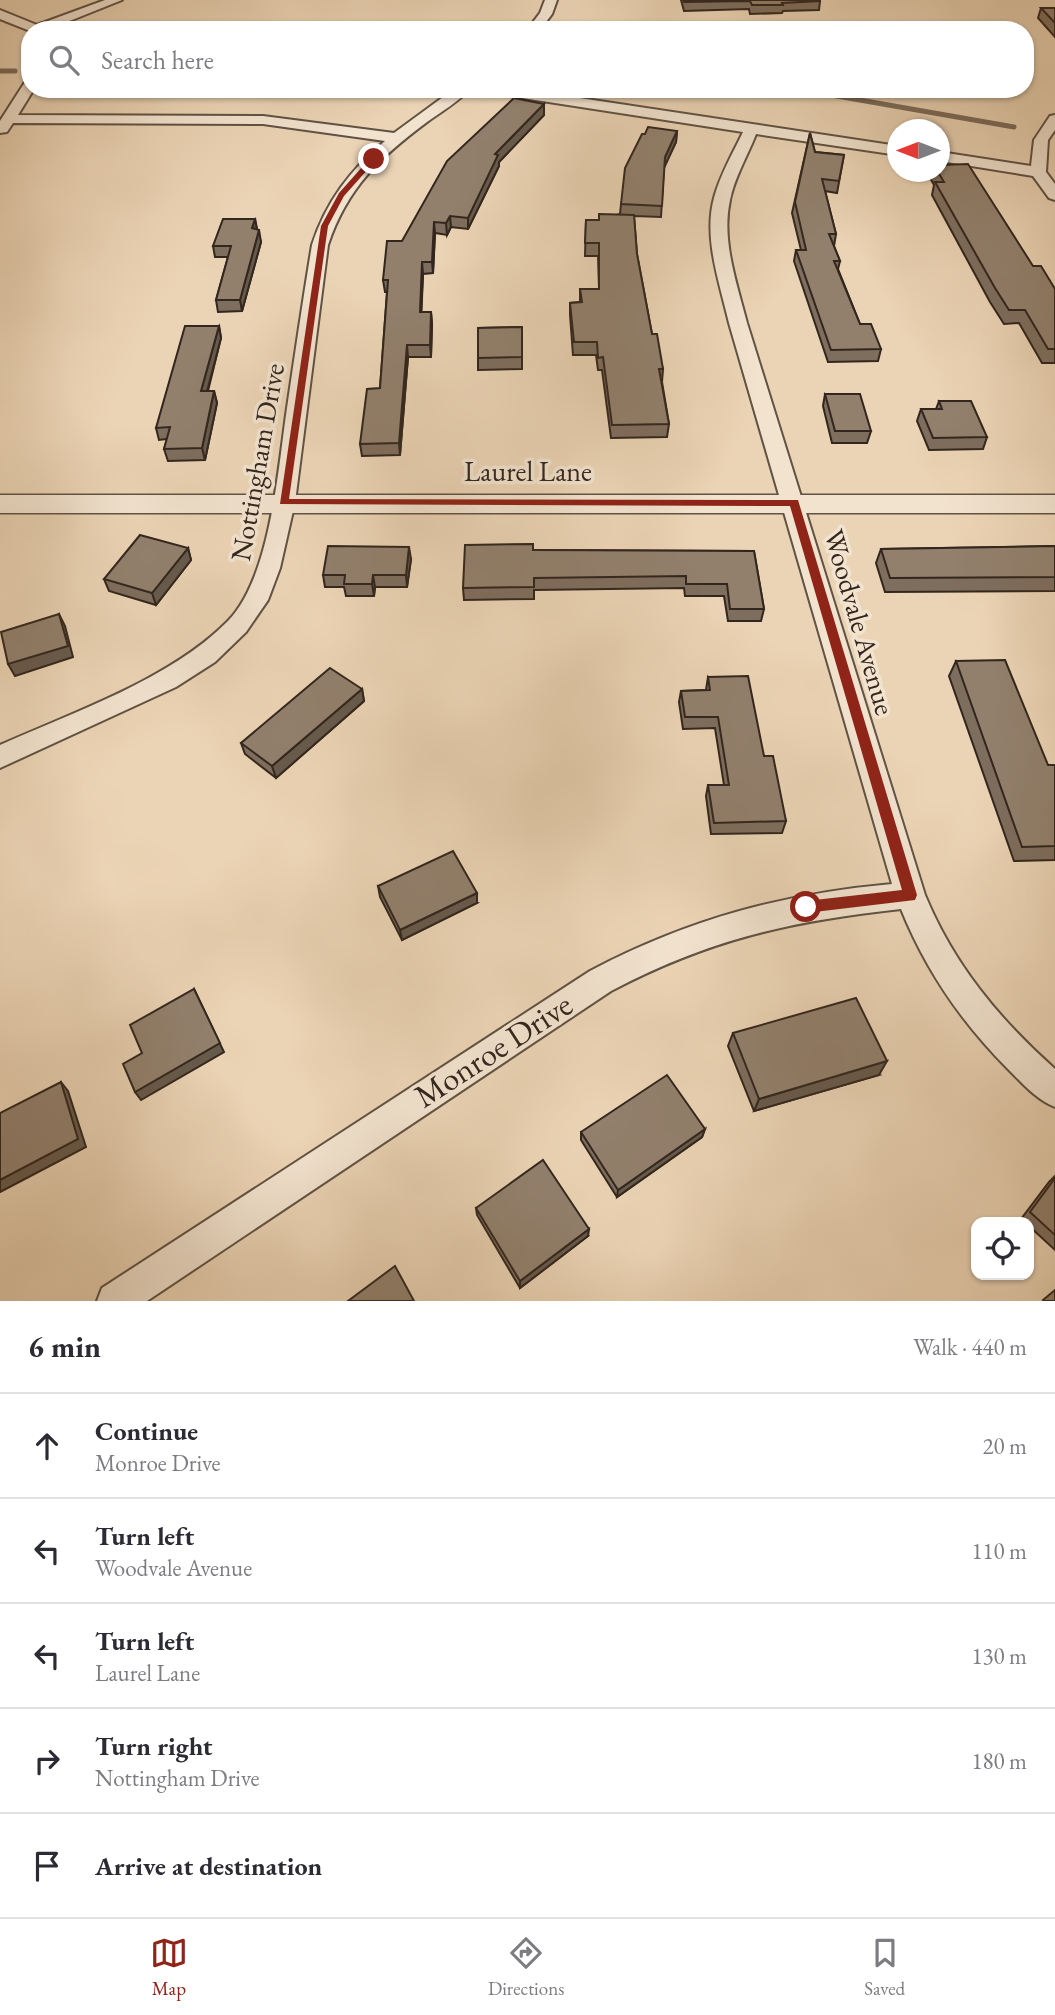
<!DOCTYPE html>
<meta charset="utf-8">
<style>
:root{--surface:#fff;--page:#f7f7f7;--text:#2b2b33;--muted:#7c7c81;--line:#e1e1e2;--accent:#8f2418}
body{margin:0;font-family:"EB Garamond",serif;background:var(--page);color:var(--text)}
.controls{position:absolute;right:21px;bottom:21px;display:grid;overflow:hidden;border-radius:14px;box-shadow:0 2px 5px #0004}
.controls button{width:63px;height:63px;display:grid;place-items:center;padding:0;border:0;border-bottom:2px solid var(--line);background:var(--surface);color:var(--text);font:35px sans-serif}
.compass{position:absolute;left:887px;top:119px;width:63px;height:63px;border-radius:50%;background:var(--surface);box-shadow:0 2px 5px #0004;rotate:270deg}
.stop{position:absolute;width:21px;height:21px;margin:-16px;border:5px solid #8f2418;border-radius:50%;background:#fff}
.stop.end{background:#8f2418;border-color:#fff;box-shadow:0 2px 7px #0008}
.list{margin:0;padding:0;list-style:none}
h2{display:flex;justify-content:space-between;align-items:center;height:91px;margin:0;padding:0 28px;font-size:30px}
h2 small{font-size:23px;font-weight:400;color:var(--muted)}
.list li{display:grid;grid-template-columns:46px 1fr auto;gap:21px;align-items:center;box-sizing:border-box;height:105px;padding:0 28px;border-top:2px solid var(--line)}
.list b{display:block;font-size:26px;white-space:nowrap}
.list p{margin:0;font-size:23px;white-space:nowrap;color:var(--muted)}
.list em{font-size:23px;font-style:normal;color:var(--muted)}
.icon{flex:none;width:38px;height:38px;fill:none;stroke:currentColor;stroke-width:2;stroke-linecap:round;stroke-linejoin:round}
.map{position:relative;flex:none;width:1055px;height:1301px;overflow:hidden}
.search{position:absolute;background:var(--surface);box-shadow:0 2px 5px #0004;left:21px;right:21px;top:21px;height:77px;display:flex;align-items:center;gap:18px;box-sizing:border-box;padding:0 24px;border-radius:28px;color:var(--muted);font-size:26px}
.sheet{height:616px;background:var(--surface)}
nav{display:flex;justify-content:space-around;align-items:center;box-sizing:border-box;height:98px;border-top:2px solid var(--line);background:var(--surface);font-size:19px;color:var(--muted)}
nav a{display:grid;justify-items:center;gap:4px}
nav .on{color:var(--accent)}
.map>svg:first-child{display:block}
</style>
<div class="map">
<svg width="1055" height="1301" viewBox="0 0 1055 1301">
<rect width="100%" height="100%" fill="#ebd4b5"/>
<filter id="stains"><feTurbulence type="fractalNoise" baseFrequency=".00286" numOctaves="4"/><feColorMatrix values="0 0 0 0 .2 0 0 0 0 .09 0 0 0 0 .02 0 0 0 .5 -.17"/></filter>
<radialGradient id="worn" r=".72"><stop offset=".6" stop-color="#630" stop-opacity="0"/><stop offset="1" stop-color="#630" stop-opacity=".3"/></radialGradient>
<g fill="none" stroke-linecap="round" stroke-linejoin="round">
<!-- stream -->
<g stroke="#7b6b5a" stroke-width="5">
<polyline points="394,30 419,30"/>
<polyline points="0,71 15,71"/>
<polyline points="797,89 1014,127"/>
</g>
<defs>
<g id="minor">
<polygon points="105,0 122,0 47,30 30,31 0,19 0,10 37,25"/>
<polygon points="545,0 557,0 552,14 540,30 527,30 540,13"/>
<path d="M30,81V89H34L18,115L263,116L394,133L454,89H470C458,102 441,112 427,122C380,157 347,188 328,245L295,502L280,568L268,600L246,632L215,662L176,687L0,768V745C74,712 171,679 228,621C271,577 278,468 287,408C295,354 303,299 312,245C326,202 350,170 385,141L263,124L13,123L7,132L0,133V121L25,82Z"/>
<path d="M484,89H520L898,146V155L756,134C748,155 734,178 730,200C721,240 737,284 747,323L925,895C954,965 999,1019 1055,1069V1107C1037,1100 1023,1084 1009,1070C962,1023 926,971 901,909C791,921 710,939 611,991L147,1301H97L102,1288L590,971C689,919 782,894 892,884L729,323C720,284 703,238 714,198C720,175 733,153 743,132L491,93Z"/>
<polygon points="1055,115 1055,130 1048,140 1046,172 1055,184 1055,200 1049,198 1033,176 940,161 940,152 1031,166 1034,140 1050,116"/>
</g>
<rect id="tertiary" x="0" y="495" width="1055" height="18"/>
</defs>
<!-- minor casing -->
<use href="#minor" stroke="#605244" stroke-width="4"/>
<!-- tertiary casing -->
<use href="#tertiary" stroke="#605244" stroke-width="3"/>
<!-- minor -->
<use href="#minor" fill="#f2e3cf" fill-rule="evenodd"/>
<!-- tertiary -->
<use href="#tertiary" fill="#f2e3cf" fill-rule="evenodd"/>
</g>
<!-- wall -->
<g fill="#7e6e5e" stroke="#32261e" stroke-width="2">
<polygon points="681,0 820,0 820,1 819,10 783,11 782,13 750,14 749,9 684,11"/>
<polygon points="1041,8 1055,8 1055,37 1038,18"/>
<polygon points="544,115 499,162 499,166 468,229 451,227 447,235 435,233 433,273 423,274 421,312 431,312 432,324 431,357 408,357 400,455 362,456 360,444 380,388 387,292 385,292 383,280 402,241"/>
<polygon points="677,131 676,142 664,167 661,217 634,216 637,254 652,334 663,369 662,382 669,424 667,437 611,438 602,370 598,370 596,355 573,355 570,315 570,303 580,302 580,289 599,289 598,256 585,256 586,220 599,220 620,214 621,204 645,134"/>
<polygon points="810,133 815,152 844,155 837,193 825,191 836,234 834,246 840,261 838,269 860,324 881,349 878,361 828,362 794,261 796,250 801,250 792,213"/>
<polygon points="932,172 940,172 1055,289 1055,363 1042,363 1019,323 1004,324 990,302 932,195 934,185 930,178"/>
<polygon points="255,219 257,229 261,242 242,311 218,312 216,300 228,257 215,257 213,246"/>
<polygon points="219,326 221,338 208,391 214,391 217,403 205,460 168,461 164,449 167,439 159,440 156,428"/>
<polygon points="522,327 522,369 478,370 478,328"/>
<polygon points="825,394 871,431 867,443 832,443 823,406"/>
<polygon points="939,401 987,437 983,449 929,450 917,421 921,409 936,409"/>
<polygon points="1055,546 1055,591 885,592 876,563 881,549"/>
<polygon points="188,548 191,560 156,605 109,591 104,579"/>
<polygon points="533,550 754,551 764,609 761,621 728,621 724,596 685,596 684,588 534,590 534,599 464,600 463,588"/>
<polygon points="411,559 407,587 375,587 374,596 346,596 344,587 325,587 323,575"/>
<polygon points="956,661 1048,765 1055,765 1055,860 1014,861 949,676"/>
<polygon points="708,677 764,756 786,821 782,833 711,834 706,796 708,785 724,785 715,728 683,729 679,702 681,691 706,690"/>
<polygon points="362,689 364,701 276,778 245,754 241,743"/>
<polygon points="378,886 477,903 402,940 380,897"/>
<polygon points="733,1033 879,1075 754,1111 728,1046"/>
<polygon points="705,1129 702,1137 617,1197 581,1140 581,1132"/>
<polygon points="1055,1176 1055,1250 1029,1226 1029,1222 1025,1222 1021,1219 1049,1182"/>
<polygon points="476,1208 588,1236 520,1288 477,1215"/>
</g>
<!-- shaded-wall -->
<g fill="#665a4c" stroke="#32261e" stroke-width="2">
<polygon points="544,104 544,115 499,162 499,166 468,229 468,218 495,154"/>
<polygon points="677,131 676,142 664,168 665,157"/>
<polygon points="450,216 451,227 447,235 446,223"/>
<polygon points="255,219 257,230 252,228"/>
<polygon points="434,222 435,233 433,273 432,262"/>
<polygon points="259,230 261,242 242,311 240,300"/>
<polygon points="422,262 423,274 421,324 420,312"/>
<polygon points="431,312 432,324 431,357 430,345"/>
<polygon points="219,326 221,338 204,403 201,391"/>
<polygon points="407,345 408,357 400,455 399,443"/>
<polygon points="214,391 217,403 205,460 202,448"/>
<polygon points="409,547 411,559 407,587 406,575"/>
<polygon points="188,548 191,560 156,605 152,593"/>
<polygon points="373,575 375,587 374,596 372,584"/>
<polygon points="59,614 65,626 73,657 15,676 8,664"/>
<polygon points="362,689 364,701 276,778 272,766"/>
<polygon points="477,893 477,903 402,940 400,930"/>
<polygon points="194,989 224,1052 141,1100 135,1092"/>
<polygon points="887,1061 879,1075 754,1111 759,1099"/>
<polygon points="61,1082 68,1091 86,1147 0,1192 0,1180"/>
<polygon points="705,1129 702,1137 617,1197 618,1190"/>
<polygon points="589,1229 588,1236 520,1288 520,1281"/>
</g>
<!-- building -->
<g fill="#92806d" stroke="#32261e" stroke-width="2">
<polygon points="684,0 820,0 820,1 782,3 783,5 752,5 750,1 684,2"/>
<polygon points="1041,8 1055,8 1055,23"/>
<polygon points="514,98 544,104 495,154 498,155 468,218 450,216 446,223 434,222 432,262 422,262 420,312 431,312 430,345 407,345 399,443 360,444 367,389 380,388 388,280 383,280 387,241 402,241 447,161"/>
<polygon points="648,127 677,131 665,157 662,206 621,204 625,168 642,134 645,134"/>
<polygon points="810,133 815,152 844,155 839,181 822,179 836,234 829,234 840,261 834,261 860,324 871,324 881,349 831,350 796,250 806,250 795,202"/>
<polygon points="968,164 1033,266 1041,266 1055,289 1055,349 1048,349 1025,310 1009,310 995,288 935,182 944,182 938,172 940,172 940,165"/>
<polygon points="599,214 634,215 637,254 652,334 657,334 663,369 659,369 669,424 612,425 603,357 598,358 597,342 574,342 570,303 582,302 580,289 599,289 599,243 585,243 586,220 599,220"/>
<polygon points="223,219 255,219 252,228 259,230 240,300 216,300 231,246 213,246"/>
<polygon points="185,326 219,326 201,391 214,391 202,448 164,449 170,427 156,428"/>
<polygon points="522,327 522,357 478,358 478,328"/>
<polygon points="825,394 860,394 871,431 835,431"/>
<polygon points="939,401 971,401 987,437 933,438 921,409 942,409"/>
<polygon points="140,535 188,548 152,593 104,579"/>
<polygon points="533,544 533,550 754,551 764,609 730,609 727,584 686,584 686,576 534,578 534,587 463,588 465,545"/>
<polygon points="328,546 409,547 406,575 373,575 372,584 344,584 345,575 323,575"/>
<polygon points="1055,546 1055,577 890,578 881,549"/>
<polygon points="59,614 68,646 8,664 1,632"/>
<polygon points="1005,660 1048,765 1055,765 1055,846 1022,847 956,661"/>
<polygon points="330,668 362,689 272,766 241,743"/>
<polygon points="748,676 764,756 773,756 786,821 714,823 708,785 729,785 718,717 685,717 681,691 710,690 708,677"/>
<polygon points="453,851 477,893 400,930 378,886"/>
<polygon points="194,989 220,1043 135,1092 123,1064 142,1053 130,1025"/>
<polygon points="856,998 887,1061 759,1099 733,1033"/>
<polygon points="667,1075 705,1129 618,1190 581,1132"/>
<polygon points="61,1082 78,1139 0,1180 0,1113"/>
<polygon points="543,1160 589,1229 520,1281 476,1208"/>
<polygon points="1055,1178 1055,1235 1030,1212"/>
<polygon points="395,1266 414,1301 348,1301"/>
<polygon points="1055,1290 1055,1301 1044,1301 1043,1300"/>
</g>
<!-- route -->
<polygon fill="#8f2418" points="371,157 377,159 344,196 328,226 289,499 798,500 917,895 915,900 806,913 799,907 806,901 902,890 790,506 280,504 321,226 339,193"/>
<g text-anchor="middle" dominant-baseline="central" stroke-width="7" stroke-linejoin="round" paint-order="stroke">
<!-- street labels -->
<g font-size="28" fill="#32261e" stroke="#f2e3cf">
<text transform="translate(257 462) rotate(-80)">Nottingham Drive</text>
<text x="528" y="471">Laurel Lane</text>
<text transform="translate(860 622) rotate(74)">Woodvale Avenue</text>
</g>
<!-- near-street labels -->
<g font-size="33" fill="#32261e" stroke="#f2e3cf">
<text transform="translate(493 1050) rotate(-33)">Monroe Drive</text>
</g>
</g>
<rect width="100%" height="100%" filter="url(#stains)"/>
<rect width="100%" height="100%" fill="url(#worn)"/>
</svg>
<div class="controls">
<button><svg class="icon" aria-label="locate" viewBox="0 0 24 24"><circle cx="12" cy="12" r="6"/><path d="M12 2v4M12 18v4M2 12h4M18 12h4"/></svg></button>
</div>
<svg class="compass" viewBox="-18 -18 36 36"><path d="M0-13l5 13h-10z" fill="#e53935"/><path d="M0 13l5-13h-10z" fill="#7c7c81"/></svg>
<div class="stop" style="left:806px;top:907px"></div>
<div class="stop end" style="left:374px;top:159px"></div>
<div class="search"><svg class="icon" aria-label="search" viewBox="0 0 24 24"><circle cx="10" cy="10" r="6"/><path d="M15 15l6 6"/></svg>Search here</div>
</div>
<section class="sheet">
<h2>6 min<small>Walk · 440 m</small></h2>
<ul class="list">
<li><svg class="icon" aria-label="ahead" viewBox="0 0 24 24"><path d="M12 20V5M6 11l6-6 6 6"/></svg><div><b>Continue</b><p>Monroe Drive</p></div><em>20 m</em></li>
<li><svg class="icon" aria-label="left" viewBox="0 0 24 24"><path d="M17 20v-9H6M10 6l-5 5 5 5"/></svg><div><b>Turn left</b><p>Woodvale Avenue</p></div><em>110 m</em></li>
<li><svg class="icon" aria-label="left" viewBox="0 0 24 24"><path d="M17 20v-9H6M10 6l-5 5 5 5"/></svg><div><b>Turn left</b><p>Laurel Lane</p></div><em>130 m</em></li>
<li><svg class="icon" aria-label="right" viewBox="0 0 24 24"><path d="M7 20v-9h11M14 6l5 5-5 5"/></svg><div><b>Turn right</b><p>Nottingham Drive</p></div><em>180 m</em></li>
<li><svg class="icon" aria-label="arrive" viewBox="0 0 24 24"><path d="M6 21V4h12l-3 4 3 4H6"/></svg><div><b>Arrive at destination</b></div></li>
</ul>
</section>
<nav>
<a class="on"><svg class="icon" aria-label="map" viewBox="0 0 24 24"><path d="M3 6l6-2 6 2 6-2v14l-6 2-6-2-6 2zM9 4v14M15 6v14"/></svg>Map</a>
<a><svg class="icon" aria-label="directions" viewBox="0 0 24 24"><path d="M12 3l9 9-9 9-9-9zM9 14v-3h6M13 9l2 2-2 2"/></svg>Directions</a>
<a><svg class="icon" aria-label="saved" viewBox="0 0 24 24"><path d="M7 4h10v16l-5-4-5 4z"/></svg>Saved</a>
</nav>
